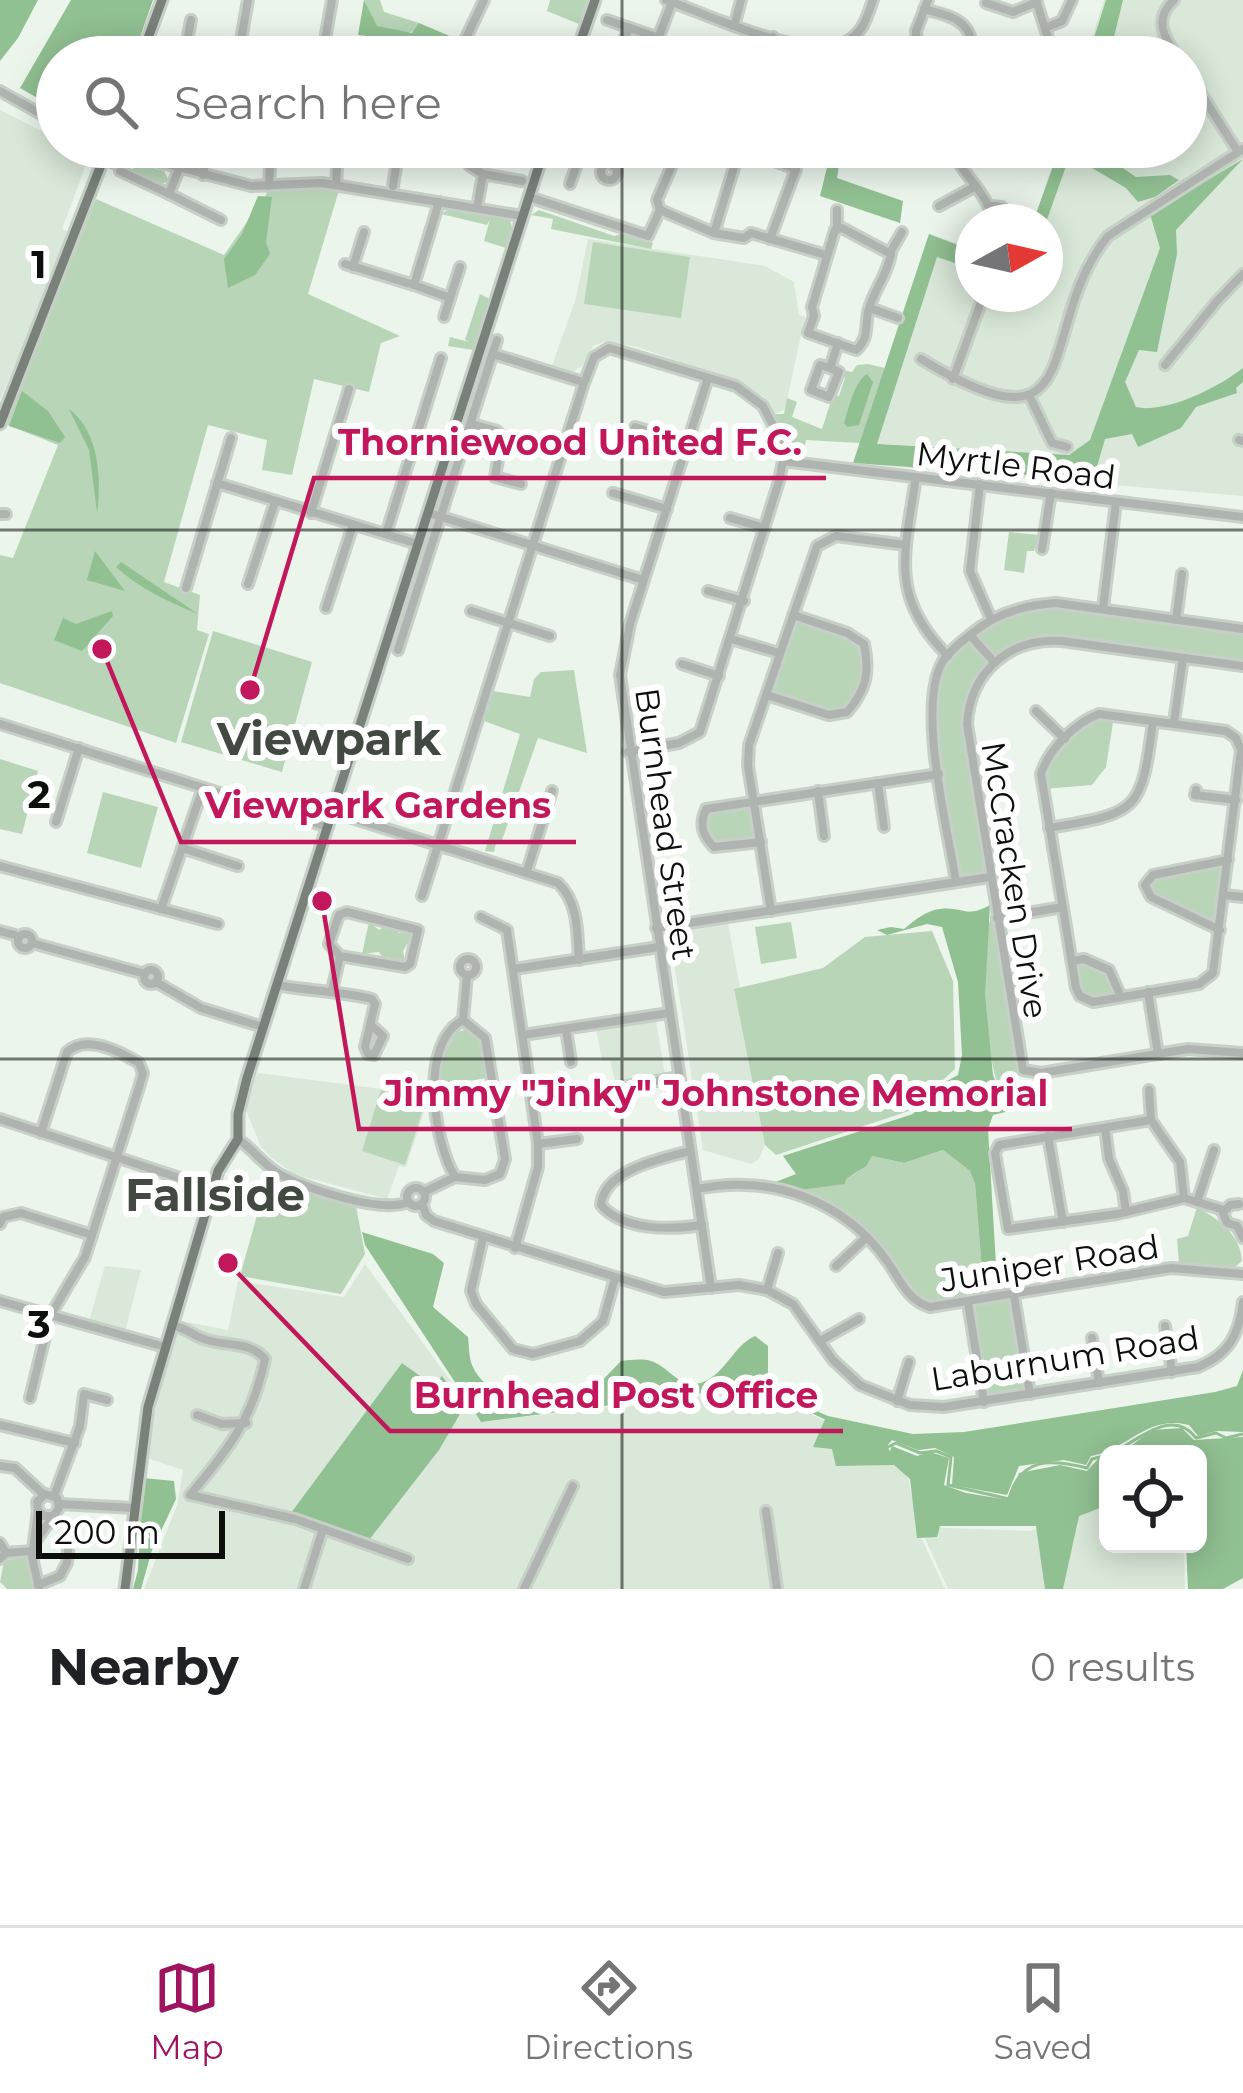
<!DOCTYPE html>
<style>
:root{--surface:#fff;--page:#f2f2f2;--text:#202124;--muted:#757577;--line:#e0e0e0;--accent:#9f145f}
body{margin:0;font-family:Montserrat,sans-serif;background:var(--page);color:var(--text)}
.controls{position:absolute;right:36px;bottom:36px;display:grid;overflow:hidden;border-radius:18px;box-shadow:0 6px 30px #0003}
.controls button{width:108px;height:108px;display:grid;place-items:center;padding:0;border:0;border-bottom:3px solid var(--line);background:var(--surface);color:var(--text);font:60px sans-serif}
.compass{position:absolute;left:955px;top:204px;width:108px;height:108px;border-radius:50%;background:var(--surface);box-shadow:0 6px 30px #0003;rotate:82deg}
.scale{position:absolute;left:36px;bottom:30px;width:189px;box-sizing:border-box;padding-left:12px;border:6px solid #0c0f0c;border-top:0;font-size:33px;line-height:42px;white-space:nowrap;color:#0c0f0c;-webkit-text-stroke:9px #fff;paint-order:stroke}
.list{margin:0;padding:0;list-style:none}
h2{display:flex;justify-content:space-between;align-items:center;height:156px;margin:0;padding:0 48px;font-size:51px}
h2 small{font-size:39px;font-weight:400;color:var(--muted)}
.icon{flex:none;width:66px;height:66px;fill:none;stroke:currentColor;stroke-width:2;stroke-linecap:round;stroke-linejoin:round}
.map{position:relative;flex:none;width:1243px;height:1589px;overflow:hidden}
.search{position:absolute;background:var(--surface);box-shadow:0 6px 30px #0003;left:36px;right:36px;top:36px;height:132px;display:flex;align-items:center;gap:30px;box-sizing:border-box;padding:0 42px;border-radius:66px;color:var(--muted);font-size:45px}
.sheet{height:336px;background:var(--surface)}
nav{display:flex;justify-content:space-around;align-items:center;box-sizing:border-box;height:168px;border-top:3px solid var(--line);background:var(--surface);font-size:33px;color:var(--muted)}
nav a{display:grid;justify-items:center;gap:6px}
nav .on{color:var(--accent)}
.map>svg:first-child{display:block}
</style>
<div class="map">
<svg width="1243" height="1589" viewBox="0 0 1243 1589">
<rect width="100%" height="100%" fill="#ebf5eb"/>
<!-- built -->
<g fill="#d9e8d9">
<polygon points="1104,0 1243,0 1243,496 853,463 929,234 973,249 973,294 1045,294 1045,222 1034,222 1058,147 1186,147 1186,57 1086,57"/>
<polygon points="0,110 57,139 57,147 71,147 89,157 62,229 67,231 39,308 0,400"/>
<polygon points="588,239 765,266 794,282 799,315 805,317 785,409 775,414 763,396 719,375 637,347 604,342 593,346 583,365 573,372 552,366 576,298"/>
<polygon points="728,923 740,988 734,990 765,1145 759,1159 751,1164 703,1150 670,936 675,930"/>
<polygon points="656,1020 665,1075 615,1081 610,1060 602,1061 596,1029"/>
<polygon points="259,1073 381,1089 427,1102 406,1167 399,1166 387,1199 294,1174 272,1158 261,1147 244,1105 254,1076"/>
<polygon points="365,1264 481,1422 757,1389 904,1458 920,1535 945,1589 144,1589 177,1505 183,1470 147,1458 157,1402 181,1321 228,1330 238,1281 344,1297"/>
<polygon points="105,1266 141,1270 125,1331 89,1321"/>
<polygon points="1108,1505 1108,1544 1184,1544 1185,1589 948,1589 920,1527 1030,1531"/>
</g>
<!-- green -->
<g fill="#b8d5b8">
<polygon points="364,0 380,0 384,12 419,23 418,30 407,33 376,26"/>
<polygon points="550,0 587,0 579,24 547,11"/>
<polygon points="371,35 384,40 407,41 380,57 361,57 364,36"/>
<polygon points="116,158 164,171 169,181 159,185 136,176 132,166 118,173 106,167"/>
<polygon points="307,186 339,190 308,294 400,336 381,343 369,392 314,379 292,475 262,470 267,440 208,425 164,582 200,595 197,630 209,634 176,743 0,683 0,555 13,558 58,445 5,424 96,199 224,255 270,189"/>
<polygon points="449,209 510,220 512,227 506,248 484,241 490,219 487,225 441,214"/>
<polygon points="539,210 614,236 624,233 653,243 651,249 551,229 553,219 531,215"/>
<polygon points="593,242 690,257 681,318 584,304"/>
<polygon points="480,294 490,299 473,350 448,346 450,337 469,342 465,340"/>
<polygon points="868,364 885,368 860,443 806,440 803,456 795,456 788,448 775,414 784,414 787,398 797,402 792,417 822,429 833,395 839,396 845,378 840,375 842,370 852,372 857,365"/>
<polygon points="1009,532 1039,535 1034,551 1027,551 1024,573 1004,570"/>
<path d="M1045,604L1243,629V666L1055,640L1023,645L983,675L967,724L990,877L956,882C943,799 896,667 991,619C1007,611 1029,609 1045,604Z"/>
<polygon points="793,615 864,644 869,667 847,712 829,715 767,695"/>
<polygon points="213,631 312,662 282,772 181,742"/>
<polygon points="574,670 587,753 538,738 501,843 496,843 494,852 485,851 520,734 484,721 493,691 530,697 534,679 541,672"/>
<polygon points="1093,715 1114,716 1106,767 1092,785 1043,789 1044,765 1048,756"/>
<polygon points="0,759 38,771 22,834 0,829"/>
<polygon points="103,792 158,807 141,868 87,853"/>
<polygon points="754,800 761,842 714,847 704,837 706,809"/>
<polygon points="1228,860 1220,930 1151,897 1147,879"/>
<path d="M992,915L1015,1064L1022,1072L1002,1098C986,1058 975,955 992,915Z"/>
<polygon points="369,922 379,930 387,925 399,933 414,933 403,951 405,962 384,960 379,952 362,954"/>
<polygon points="791,922 797,958 761,964 755,927"/>
<polygon points="932,931 953,981 955,1069 909,1111 776,1155 765,1145 734,989 823,968 865,937"/>
<polygon points="1084,959 1109,970 1121,997 1093,1002 1080,996 1072,961"/>
<polygon points="468,1029 480,1041 486,1078 446,1085 440,1078 445,1052 457,1032"/>
<polygon points="381,1090 425,1103 405,1165 362,1151"/>
<path d="M943,1150L970,1171L975,1184L983,1282L987,1283L988,1295C969,1298 942,1307 923,1299C907,1292 900,1270 889,1256C866,1225 835,1204 799,1190C826,1184 857,1182 872,1156L904,1163Z"/>
<polygon points="266,1183 356,1206 365,1254 341,1294 240,1276"/>
<path d="M1197,1207C1218,1219 1241,1235 1242,1261L1235,1267L1179,1263L1177,1239L1188,1236Z"/>
<polygon points="1008,1301 1012,1305 1025,1385 1021,1390 989,1395 973,1314 976,1306"/>
<polygon points="25,1557 33,1589 7,1589 0,1582 4,1561"/>
</g>
<!-- forest -->
<g fill="#91c092">
<polygon points="0,0 38,0 18,38 0,61"/>
<polygon points="71,0 153,0 133,57 57,57 57,109 20,88"/>
<polygon points="364,0 377,26 412,33 419,23 459,40 445,49 435,50 433,44 358,35"/>
<polygon points="1106,0 1123,0 1109,57 1088,57"/>
<polygon points="832,147 842,147 837,178 903,201 900,223 820,196"/>
<polygon points="1060,147 1092,147 1136,177 1170,175 1179,180 1155,197 1138,202 1126,188 1070,155 1045,225 1045,222 1033,222"/>
<path d="M1243,159L1176,230L1177,254L1157,352L1139,350L1125,382L1136,407C1166,414 1219,387 1243,368V382L1236,388L1237,393L1196,407L1181,428L1138,447L1132,434L1105,439L1096,470L1068,478L853,463L929,234L973,251V269L937,257L877,444L1069,455L1090,440L1160,248L1150,214Z"/>
<polygon points="258,196 272,197 266,242 270,254 255,275 228,288 224,259 242,234"/>
<path d="M867,374L873,382L859,425L847,427L844,423C849,408 854,382 867,374Z"/>
<polygon points="22,391 48,411 65,437 60,443 9,426"/>
<path d="M69,409C99,431 102,480 97,513L89,450Z"/>
<polygon points="95,551 125,591 87,580"/>
<path d="M121,562L198,614C167,601 140,589 116,567Z"/>
<polygon points="112,611 113,616 82,651 54,640 63,618 76,624"/>
<path d="M990,905L985,995L993,1075L1002,1098L1022,1108L993,1115L988,1129L997,1282H983L975,1184L970,1171L943,1150L904,1163L872,1156L866,1166L846,1179L845,1184L799,1190L773,1183L796,1174L783,1156L913,1114L938,1086L958,1075L962,1055L958,982L942,927L927,924L887,935L877,930L891,927L904,929C913,921 927,910 940,909C963,906 965,919 990,905Z"/>
<path d="M362,1232L433,1254L444,1263L433,1307L468,1337C469,1345 469,1358 472,1365C490,1409 558,1397 593,1390L621,1361C630,1360 641,1358 651,1361C670,1367 680,1391 703,1382C727,1372 733,1346 755,1336L768,1346V1374L780,1395L828,1416L913,1434L964,1432L1215,1392L1237,1386L1243,1370V1432L1217,1431L1198,1436L1189,1425C1148,1414 1128,1449 1091,1456L1086,1465L1064,1460L1019,1466L1007,1495L952,1485L954,1457L935,1448L918,1450L892,1440L887,1446L890,1451L892,1446L917,1456L930,1452L949,1458L944,1485L966,1493L1009,1500L1019,1473L1060,1465L1087,1471L1098,1459L1108,1457V1505L1079,1516L1063,1589H1045L1036,1526H940L937,1537L917,1538L910,1479L894,1465L836,1466L832,1449L813,1447L825,1419L771,1394L735,1389L481,1422L365,1245Z"/>
<polygon points="402,1363 434,1386 442,1376 464,1407 439,1450 369,1540 291,1513"/>
<polygon points="1182,1428 1194,1440 1243,1437 1243,1578 1223,1589 1188,1589 1186,1544 1198,1544 1198,1454 1120,1454 1152,1430"/>
<polygon points="143,1478 174,1481 176,1499 152,1550 141,1589 133,1589 138,1570"/>
</g>
<g fill="none" stroke-linecap="round" stroke-linejoin="round">
<!-- stream -->
<g stroke="#91c092" stroke-width="3">
<polyline points="0,24 24,0"/>
<path d="M374,1245L410,1286L479,1390L502,1399L544,1403L754,1385L888,1447L896,1443L920,1453L936,1451L951,1457L948,1485L1009,1499C1020,1457 1050,1459 1087,1468L1092,1459L1108,1455"/>
<path d="M1111,1454C1137,1441 1172,1406 1196,1438L1216,1433L1226,1438L1243,1434"/>
</g>
<defs>
<g id="minor">
<path d="M666,0C708,14 811,65 849,40C864,31 867,16 873,0"/>
<polyline points="1036,0 1048,38 1045,57"/>
<path d="M1174,0C1153,19 1164,37 1177,57"/>
<polyline points="986,3 1013,12 1037,2"/>
<path d="M924,9C954,17 975,21 972,57"/>
<polyline points="607,20 659,38"/>
<polyline points="735,23 741,0"/>
<polyline points="1047,27 1062,21 1072,0"/>
<polyline points="623,42 629,28"/>
<polyline points="184,57 191,20"/>
<polyline points="238,57 248,0"/>
<polyline points="322,57 332,0"/>
<polyline points="442,57 465,40 484,0"/>
<polyline points="651,57 672,2"/>
<polyline points="767,57 773,37"/>
<polyline points="918,57 916,31 928,0"/>
<polyline points="1186,70 1238,152"/>
<polyline points="0,91 57,123"/>
<polyline points="101,147 251,186 322,183 522,216"/>
<polyline points="474,147 470,166 483,174 477,208"/>
<polyline points="735,147 796,169 770,239"/>
<polyline points="875,147 882,156 939,147"/>
<path d="M952,147C960,174 987,192 992,217H1002V207L992,206"/>
<circle cx="609" cy="172" r="8"/>
<polyline points="613,166 617,147"/>
<polyline points="795,167 804,152"/>
<polyline points="120,171 169,194 179,169"/>
<polyline points="483,174 522,181"/>
<polyline points="203,175 207,147"/>
<polyline points="570,184 583,147"/>
<polyline points="336,185 338,147"/>
<polyline points="269,186 271,147"/>
<polyline points="393,186 399,147"/>
<polyline points="169,194 221,220"/>
<polyline points="529,197 648,236 660,210 657,200 680,147"/>
<polyline points="939,206 976,186"/>
<polyline points="660,210 714,233 744,238 751,233 826,255"/>
<polyline points="837,210 837,229"/>
<path d="M842,228L891,254C887,276 873,291 868,312C865,328 869,338 856,350L808,333L814,316L812,307L835,230Z"/>
<polyline points="714,233 739,151"/>
<polyline points="891,251 902,232"/>
<polyline points="345,264 414,285 439,202"/>
<polyline points="353,267 364,232"/>
<polyline points="414,285 450,298"/>
<polyline points="870,308 898,318"/>
<polyline points="444,317 460,267"/>
<polyline points="493,354 583,382"/>
<path d="M921,359C1094,464 1033,328 1108,236L1243,149"/>
<polyline points="1165,365 1217,301 1243,274"/>
<polyline points="830,368 820,365 811,390 829,397 839,372 830,368 838,343"/>
<polyline points="708,378 630,624 620,675 711,1288"/>
<polyline points="953,379 984,294"/>
<polyline points="1030,397 1052,443 1067,447"/>
<polyline points="472,424 497,431 502,437 495,477 521,484"/>
<polyline points="635,427 688,443"/>
<polyline points="1239,440 1243,441"/>
<polyline points="783,461 1243,517"/>
<path d="M916,477C905,553 888,596 948,656"/>
<polyline points="217,483 418,544"/>
<polyline points="980,484 970,571 991,619"/>
<polyline points="613,493 667,509"/>
<polyline points="311,513 349,389"/>
<polyline points="429,513 643,580"/>
<polyline points="0,514 6,514"/>
<polyline points="730,518 765,528"/>
<polyline points="386,534 441,358"/>
<polyline points="1042,549 1051,493"/>
<polyline points="248,584 275,502"/>
<polyline points="186,588 231,438"/>
<polyline points="708,591 744,601"/>
<polyline points="326,608 353,525"/>
<polyline points="1103,608 1116,502"/>
<polyline points="471,611 550,636"/>
<polyline points="1176,620 1182,574"/>
<polyline points="970,635 994,662"/>
<polyline points="731,639 779,653"/>
<polyline points="398,650 497,340"/>
<polyline points="682,664 719,676"/>
<path d="M1243,666L1062,641C1010,637 970,672 967,724L1023,1070L1041,1073L1188,1049L1243,1053"/>
<path d="M767,695L829,715L847,712C866,690 870,673 864,644L847,633L793,615"/>
<polyline points="1036,711 1065,739"/>
<path d="M1099,714L1226,731L1236,738L1241,750L1213,973L1199,984L1093,1002L1080,996L1076,988L1041,774C1049,749 1075,723 1099,714Z"/>
<polyline points="1174,722 1183,658"/>
<polyline points="0,724 328,827"/>
<polyline points="878,783 884,827"/>
<polyline points="1196,790 1195,795 1236,800"/>
<polyline points="818,791 824,836"/>
<path d="M333,812L558,883C579,903 577,933 579,960"/>
<polyline points="56,822 79,748"/>
<path d="M1049,828C1139,813 1141,812 1153,722"/>
<path d="M761,842L714,847C703,836 699,825 706,809L939,774"/>
<polyline points="182,848 238,866"/>
<polyline points="0,866 218,924"/>
<polyline points="527,871 552,791"/>
<path d="M956,882C948,829 916,707 943,661C949,652 961,642 970,635C994,614 1024,605 1056,603L1243,629"/>
<polyline points="1224,895 1243,897"/>
<polyline points="422,896 584,383 594,357 609,348 736,386 763,406 779,437 783,461 779,481 700,732 679,743 628,752"/>
<polyline points="161,909 203,788"/>
<polyline points="771,911 748,766 749,745 817,546 836,536 906,545"/>
<polyline points="481,917 507,930 538,1144 538,1167 515,1248"/>
<polyline points="997,918 1063,907"/>
<polyline points="656,928 990,877"/>
<polyline points="1220,930 1151,897 1145,885 1153,875 1228,860"/>
<polyline points="0,931 15,935"/>
<circle cx="25" cy="941" r="7"/>
<polyline points="32,943 145,974"/>
<circle cx="468" cy="967" r="8"/>
<polyline points="1072,961 1084,959 1109,970 1121,997"/>
<polyline points="514,969 659,947"/>
<circle cx="151" cy="977" r="7"/>
<polyline points="156,982 201,1008 263,1027"/>
<path d="M277,985C309,991 338,991 372,999L375,1004L365,1047L368,1054L374,1055L383,1036L372,1026"/>
<polyline points="332,990 340,956 329,944 339,915 347,912 418,930 410,964 405,967 340,956"/>
<polyline points="1148,992 1158,1054"/>
<polyline points="463,1020 467,975"/>
<polyline points="566,1029 571,1062"/>
<polyline points="523,1035 669,1013"/>
<polyline points="1149,1090 1151,1120"/>
<polyline points="534,1102 679,1077"/>
<polyline points="0,1119 213,1189"/>
<polyline points="1151,1120 999,1145 995,1153 1008,1229 1117,1214 1184,1198 1224,1210"/>
<polyline points="1151,1120 1180,1162 1184,1198"/>
<polyline points="1105,1128 1109,1159 1123,1191 1126,1212"/>
<polyline points="1048,1136 1063,1222"/>
<path d="M238,1139C254,1150 264,1166 281,1175C308,1189 382,1214 408,1202"/>
<polyline points="538,1144 577,1139"/>
<path d="M690,1151C663,1158 603,1170 601,1205C623,1231 671,1230 702,1225"/>
<circle cx="416" cy="1197" r="9"/>
<path d="M697,1189C769,1174 843,1199 887,1261C900,1279 907,1300 930,1307L1171,1268L1243,1274"/>
<path d="M424,1192L455,1177C434,1142 418,1044 463,1020L485,1038L505,1159L500,1174L485,1180L455,1177"/>
<polyline points="1197,1202 1214,1150"/>
<path d="M422,1203L426,1215L434,1221L664,1292L739,1285L767,1290L793,1304L833,1360L860,1385L910,1405L944,1407L1198,1367C1229,1354 1239,1335 1243,1302"/>
<polyline points="0,1224 3,1217 21,1213 92,1235"/>
<polyline points="1237,1226 1227,1223 1223,1213 1230,1205 1239,1204"/>
<polyline points="1237,1226 1243,1238"/>
<polyline points="483,1238 471,1291 476,1304 513,1349 533,1354 580,1341 603,1321 615,1278"/>
<polyline points="836,1266 867,1237"/>
<polyline points="767,1290 778,1253"/>
<polyline points="1014,1296 1030,1394"/>
<polyline points="0,1301 165,1347"/>
<polyline points="968,1303 984,1402"/>
<path d="M172,1325C184,1328 189,1332 199,1337C221,1348 248,1339 265,1359C253,1419 228,1449 190,1495L295,1519L408,1559"/>
<polyline points="1165,1326 1172,1372"/>
<polyline points="1092,1338 1099,1383"/>
<polyline points="820,1341 859,1319"/>
<path d="M30,1398L50,1316L85,1257L92,1235L140,1084L143,1073L139,1063C119,1051 86,1034 67,1052L41,1133"/>
<polyline points="897,1401 909,1362"/>
<polyline points="197,1415 222,1424 246,1423"/>
<polyline points="0,1425 75,1443"/>
<polyline points="0,1466 15,1468 43,1494"/>
<polyline points="54,1496 80,1426 84,1394 107,1400"/>
<polyline points="59,1504 135,1508"/>
<polyline points="38,1511 32,1557 39,1589"/>
<polyline points="766,1511 777,1589"/>
<polyline points="37,1539 59,1508 57,1498 45,1494 37,1502 38,1511 44,1516 53,1516"/>
<polyline points="0,1543 6,1553"/>
<polyline points="0,1559 6,1553 33,1551"/>
<polyline points="38,1585 60,1576 67,1563 70,1530"/>
<polyline points="304,1589 323,1529"/>
<polyline points="524,1589 573,1486"/>
</g>
<g id="major">
<polyline points="141,57 162,0"/>
<polyline points="575,57 595,0"/>
<polyline points="0,424 108,147"/>
<polyline points="125,1589 148,1407 218,1171 238,1139 238,1114 247,1078 545,147"/>
</g>
</defs>
<!-- minor casing -->
<use href="#minor" stroke="#c7d0c7" stroke-width="14"/>
<!-- major casing -->
<use href="#major" stroke="#c7d0c7" stroke-width="15"/>
<!-- minor -->
<use href="#minor" stroke="#b0b4b0" stroke-width="8"/>
<!-- major -->
<use href="#major" stroke="#7a817a" stroke-width="9"/>
</g>
<!-- grid -->
<path fill="none" stroke="#0c0f0c" stroke-width="3" stroke-opacity="0.55" d="M622,0V57M622,147V1589M0,530H1243M0,1059H1243"/>
<g text-anchor="middle" dominant-baseline="central" stroke-width="12" stroke-linejoin="round" paint-order="stroke">
<!-- street labels -->
<g font-size="33" fill="#0c0f0c" stroke="#fff">
<text transform="translate(1016 465) rotate(7)">Myrtle Road</text>
<text transform="translate(666 824) rotate(82)">Burnhead Street</text>
<text transform="translate(1015 880) rotate(81)">McCracken Drive</text>
<text transform="translate(1050 1263) rotate(-9)">Juniper Road</text>
<text transform="translate(1065 1358) rotate(-9)">Laburnum Road</text>
</g>
<!-- district labels -->
<g font-size="45" font-weight="bold" fill="#414941" stroke="#fff">
<text x="329" y="738">Viewpark</text>
<text x="215" y="1194">Fallside</text>
</g>
</g>
<g font-size="39" text-anchor="middle" font-weight="bold" fill="#0c0f0c" stroke="#fff" stroke-width="12" stroke-linejoin="round" paint-order="stroke">
<text x="39" y="278">1</text>
<text x="39" y="808">2</text>
<text x="39" y="1338">3</text>
</g>
<!-- callouts -->
<path fill="none" stroke="#c2185b" stroke-width="4.5" d="M250 690L314 478H826M102 649L181 842H576M322 901L359 1129H1072M228 1263L390 1431H843"/>
<g fill="#c2185b" stroke="#fff" stroke-width="4.5">
<circle cx="250" cy="690" r="12"/>
<circle cx="102" cy="649" r="12"/>
<circle cx="322" cy="901" r="12"/>
<circle cx="228" cy="1263" r="12"/>
</g>
<g font-size="36" text-anchor="middle" font-weight="bold" fill="#c2185b" stroke="#fff" stroke-width="12" stroke-linejoin="round" paint-order="stroke">
<text x="570" y="455">Thorniewood United F.C.</text>
<text x="378" y="818">Viewpark Gardens</text>
<text x="716" y="1106">Jimmy "Jinky" Johnstone Memorial</text>
<text x="616" y="1408">Burnhead Post Office</text>
</g>
</svg>
<div class="controls">
<button><svg class="icon" aria-label="locate" viewBox="0 0 24 24"><circle cx="12" cy="12" r="6"/><path d="M12 2v4M12 18v4M2 12h4M18 12h4"/></svg></button>
</div>
<svg class="compass" viewBox="-18 -18 36 36"><path d="M0-13l5 13h-10z" fill="#e53935"/><path d="M0 13l5-13h-10z" fill="#757577"/></svg>
<div class="scale">200 m</div>
<div class="search"><svg class="icon" aria-label="search" viewBox="0 0 24 24"><circle cx="10" cy="10" r="6"/><path d="M15 15l6 6"/></svg>Search here</div>
</div>
<section class="sheet">
<h2>Nearby<small>0 results</small></h2>
<ul class="list">
</ul>
</section>
<nav>
<a class="on"><svg class="icon" aria-label="map" viewBox="0 0 24 24"><path d="M3 6l6-2 6 2 6-2v14l-6 2-6-2-6 2zM9 4v14M15 6v14"/></svg>Map</a>
<a><svg class="icon" aria-label="directions" viewBox="0 0 24 24"><path d="M12 3l9 9-9 9-9-9zM9 14v-3h6M13 9l2 2-2 2"/></svg>Directions</a>
<a><svg class="icon" aria-label="saved" viewBox="0 0 24 24"><path d="M7 4h10v16l-5-4-5 4z"/></svg>Saved</a>
</nav>
